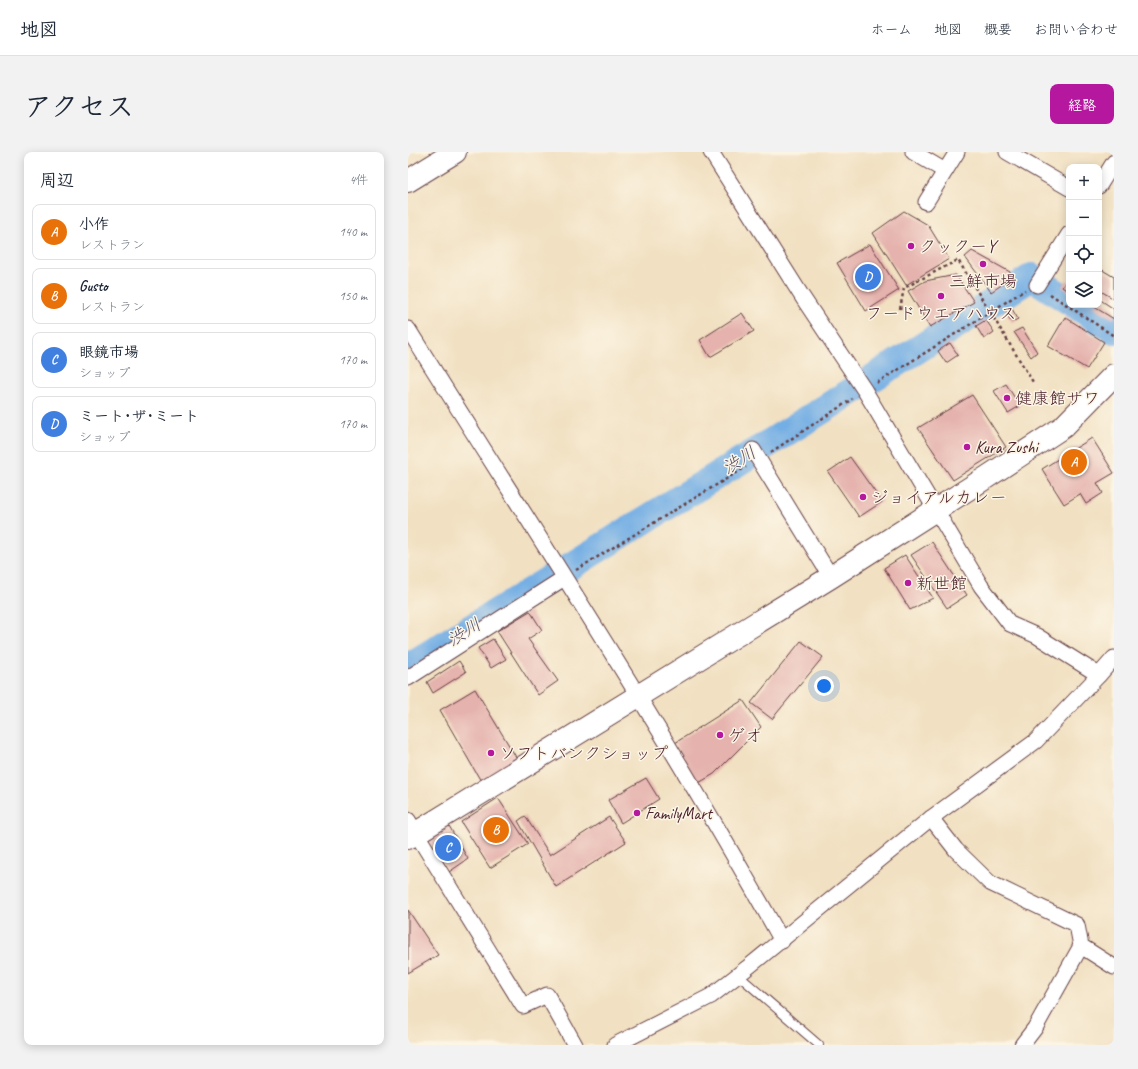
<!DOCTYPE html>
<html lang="ja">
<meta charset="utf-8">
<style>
:root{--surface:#fff;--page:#f2f2f3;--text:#1f2937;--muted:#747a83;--line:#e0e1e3;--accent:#b5179e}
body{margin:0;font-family:Caveat,"Klee One",sans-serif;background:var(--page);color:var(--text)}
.controls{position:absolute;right:12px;top:12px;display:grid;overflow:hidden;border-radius:8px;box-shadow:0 2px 10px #0003}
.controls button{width:36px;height:36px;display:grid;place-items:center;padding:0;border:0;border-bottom:1px solid var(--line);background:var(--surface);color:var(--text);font:20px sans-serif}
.you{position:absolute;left:416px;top:534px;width:14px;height:14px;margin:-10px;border:3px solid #fff;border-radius:50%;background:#1a73e8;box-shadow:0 0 0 6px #1a73e833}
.badge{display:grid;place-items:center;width:26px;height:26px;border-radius:50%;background:var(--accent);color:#fff;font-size:13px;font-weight:700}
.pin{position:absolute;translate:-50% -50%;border:2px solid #fff;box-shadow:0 1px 4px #0006}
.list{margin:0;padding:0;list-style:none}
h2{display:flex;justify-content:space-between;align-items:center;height:52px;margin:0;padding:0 16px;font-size:17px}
h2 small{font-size:13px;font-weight:400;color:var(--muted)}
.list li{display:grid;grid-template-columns:26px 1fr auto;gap:12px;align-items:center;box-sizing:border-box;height:56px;margin:0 8px 8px;padding:0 8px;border:1px solid var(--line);border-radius:8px}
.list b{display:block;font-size:15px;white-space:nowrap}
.list p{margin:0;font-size:13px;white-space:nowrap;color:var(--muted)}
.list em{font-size:13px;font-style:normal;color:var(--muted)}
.icon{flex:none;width:22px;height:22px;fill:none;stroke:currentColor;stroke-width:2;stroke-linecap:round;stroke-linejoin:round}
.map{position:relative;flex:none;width:706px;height:893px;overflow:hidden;border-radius:8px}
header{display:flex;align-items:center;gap:24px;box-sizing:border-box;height:56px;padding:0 20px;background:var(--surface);border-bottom:1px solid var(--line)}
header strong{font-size:19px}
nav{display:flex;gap:22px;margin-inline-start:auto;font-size:14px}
.intro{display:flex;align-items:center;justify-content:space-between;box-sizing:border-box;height:96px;padding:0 24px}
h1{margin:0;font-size:28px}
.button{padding:10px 18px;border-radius:8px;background:var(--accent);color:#fff;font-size:14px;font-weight:700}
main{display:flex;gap:24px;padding:0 24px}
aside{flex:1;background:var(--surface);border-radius:8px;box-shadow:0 2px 10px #0003}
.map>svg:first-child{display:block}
</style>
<header>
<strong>地図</strong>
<nav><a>ホーム</a><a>地図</a><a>概要</a><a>お問い合わせ</a></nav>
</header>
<div class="intro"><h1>アクセス</h1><a class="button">経路</a></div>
<main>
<aside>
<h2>周辺<small>4件</small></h2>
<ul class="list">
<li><span class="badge" style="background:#e8710a">A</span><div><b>小作</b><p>レストラン</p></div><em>140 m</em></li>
<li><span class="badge" style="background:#e8710a">B</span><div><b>Gusto</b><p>レストラン</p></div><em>150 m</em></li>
<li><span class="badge" style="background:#3f7fe0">C</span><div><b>眼鏡市場</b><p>ショップ</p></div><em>170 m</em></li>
<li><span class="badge" style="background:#3f7fe0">D</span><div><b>ミート･ザ･ミート</b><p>ショップ</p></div><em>170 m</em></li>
</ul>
</aside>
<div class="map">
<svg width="706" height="893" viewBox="0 0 706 893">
<rect width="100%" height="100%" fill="#fcf5e5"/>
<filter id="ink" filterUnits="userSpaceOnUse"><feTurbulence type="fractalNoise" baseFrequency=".025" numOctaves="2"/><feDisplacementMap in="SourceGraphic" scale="8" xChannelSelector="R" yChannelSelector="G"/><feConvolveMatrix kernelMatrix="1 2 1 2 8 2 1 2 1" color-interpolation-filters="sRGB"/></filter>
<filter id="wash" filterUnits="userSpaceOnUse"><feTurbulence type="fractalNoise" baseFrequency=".012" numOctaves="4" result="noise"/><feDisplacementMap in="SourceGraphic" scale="16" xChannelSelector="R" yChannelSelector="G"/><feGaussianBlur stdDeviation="0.9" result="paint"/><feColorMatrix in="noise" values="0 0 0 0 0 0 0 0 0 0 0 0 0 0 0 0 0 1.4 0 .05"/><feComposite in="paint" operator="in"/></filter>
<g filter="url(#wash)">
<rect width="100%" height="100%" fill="#f1e0c1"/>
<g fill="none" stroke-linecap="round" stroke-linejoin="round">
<!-- river -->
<g stroke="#73aee4" stroke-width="28">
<polyline points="667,153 706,178"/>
<polyline points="0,515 408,262 624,125 661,149"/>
</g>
</g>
<g id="blocks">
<!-- building -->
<g fill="#e5b2ad">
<polygon points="496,59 520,73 541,107 498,133 465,81"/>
<polygon points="462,92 491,138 458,159 429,111"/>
<polygon points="564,99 602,120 604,126 583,140 557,105"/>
<polygon points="691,116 706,125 706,147 691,138"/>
<polygon points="548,123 566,150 522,175 500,139 517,129"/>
<polygon points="659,128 661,129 661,140 654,135"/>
<polygon points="691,147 706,157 706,167 683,153 691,153"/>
<polygon points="604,157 610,167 604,170 598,161"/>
<polygon points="334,161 346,179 302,205 292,188"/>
<polygon points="657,165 696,190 679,217 640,194"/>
<polygon points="578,168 586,180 576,187 568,174"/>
<polygon points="614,176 629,200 623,205 606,180"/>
<polygon points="542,191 550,203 538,211 530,199"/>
<polygon points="598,232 612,254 600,261 586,239"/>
<polygon points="564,243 598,295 545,328 510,276"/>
<polygon points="684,286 706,321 689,331 695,341 678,352 672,342 656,352 634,317"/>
<polygon points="442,305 474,350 451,365 420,320"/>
<polygon points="524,390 559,443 539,456 503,403"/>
<polygon points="497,403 525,446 502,458 476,416"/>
<polygon points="122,459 134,478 120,487 150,529 130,543 89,479"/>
<polygon points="85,487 98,507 83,516 70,496"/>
<polygon points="393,489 415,505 364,567 343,551"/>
<polygon points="51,509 58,520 25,541 19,530"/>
<polygon points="67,537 111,610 74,631 32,558"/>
<polygon points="335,548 353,575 306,622 289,632 267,591"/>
<polygon points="238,626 251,647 213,671 200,648"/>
<polygon points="90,646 120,692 82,716 53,670"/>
<polygon points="117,664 142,703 201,665 218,690 148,735 110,669"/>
<polygon points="40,672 60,707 41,720 19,686"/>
<polygon points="0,758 30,803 0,821"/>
</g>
</g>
</g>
<g filter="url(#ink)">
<use href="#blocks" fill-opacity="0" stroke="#633c42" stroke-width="1"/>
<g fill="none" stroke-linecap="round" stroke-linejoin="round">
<defs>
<polyline id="lane" points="330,823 411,893"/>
<g id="street">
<polyline points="303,0 395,146 457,239 573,434 602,472 629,484 691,523"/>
<polyline points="505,0 537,19"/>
<polyline points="599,0 661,36"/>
<polyline points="691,34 706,10"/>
<polyline points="518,50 549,0"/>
<polyline points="629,133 661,82"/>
<path d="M0,177C127,380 258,580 374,789"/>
<polyline points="345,298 423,425"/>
<polyline points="0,526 156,426"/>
<polyline points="523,666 548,698 582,731 669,773 673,794 706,815"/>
<polyline points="0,668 115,854 139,843 167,893"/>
<polyline points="207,893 303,844 339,816 523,666 628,589 691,523 706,506"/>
<polyline points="614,893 627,876 673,794"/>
</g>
<g id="secondary">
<polyline points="0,29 47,0"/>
<polyline points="0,686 423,425 579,325 655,275 706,223"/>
</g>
</defs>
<!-- lane casing -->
<use href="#lane" stroke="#633c42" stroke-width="10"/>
<!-- street casing -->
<use href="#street" stroke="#633c42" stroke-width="17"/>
<!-- secondary casing -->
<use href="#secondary" stroke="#633c42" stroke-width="24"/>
<!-- path -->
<g stroke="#633c42" stroke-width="2.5" stroke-dasharray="3 3" stroke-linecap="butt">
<polyline points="642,142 706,184"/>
<polyline points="492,157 496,136 550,108 625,230"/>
<polyline points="469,231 617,138"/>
<polyline points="363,300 444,247"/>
<polyline points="168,418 338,315"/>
</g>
<!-- lane -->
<use href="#lane" stroke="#fff" stroke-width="8"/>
<!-- street -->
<use href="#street" stroke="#fff" stroke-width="15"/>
<!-- secondary -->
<use href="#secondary" stroke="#fff" stroke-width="22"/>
</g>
</g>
<!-- markers -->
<g fill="#b5179e" stroke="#fcf5e5" stroke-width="1.5">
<circle cx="503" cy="94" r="4"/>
<circle cx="575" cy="112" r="4"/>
<circle cx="533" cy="144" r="4"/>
<circle cx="599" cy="246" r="4"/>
<circle cx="559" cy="295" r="4"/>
<circle cx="455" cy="345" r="4"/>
<circle cx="500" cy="431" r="4"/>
<circle cx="312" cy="583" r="4"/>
<circle cx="83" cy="601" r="4"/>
<circle cx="229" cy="661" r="4"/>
</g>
<g text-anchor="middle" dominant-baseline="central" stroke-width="3" stroke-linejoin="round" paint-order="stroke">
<!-- poi labels -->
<g font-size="17" fill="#4a1f2b" stroke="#fcf5e5" text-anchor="start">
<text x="511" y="94">クックーY</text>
<text x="575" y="129" text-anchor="middle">三鮮市場</text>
<text x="533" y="161" text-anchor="middle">フードウエアハウス</text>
<text x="607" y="246">健康館サワ</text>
<text x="567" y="295">Kura Zushi</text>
<text x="463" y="345">ジョイアルカレー</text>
<text x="508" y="431">新世館</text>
<text x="320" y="583">ゲオ</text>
<text x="91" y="601">ソフトバンクショップ</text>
<text x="237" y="661">FamilyMart</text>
</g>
<!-- water labels -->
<g font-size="18" font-style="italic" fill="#58516c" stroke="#fcf5e5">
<text transform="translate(331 308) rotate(-32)">渋川</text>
<text transform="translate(56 480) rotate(-32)">渋川</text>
</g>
</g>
</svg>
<div class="controls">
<button>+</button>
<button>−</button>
<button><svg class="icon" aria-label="locate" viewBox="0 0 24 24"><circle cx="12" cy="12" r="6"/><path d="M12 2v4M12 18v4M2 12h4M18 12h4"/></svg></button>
<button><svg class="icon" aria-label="layers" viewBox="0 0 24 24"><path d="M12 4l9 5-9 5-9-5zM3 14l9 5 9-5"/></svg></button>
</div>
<div class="you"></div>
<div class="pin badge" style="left:666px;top:310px;background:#e8710a">A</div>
<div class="pin badge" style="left:88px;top:678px;background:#e8710a">B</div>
<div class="pin badge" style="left:40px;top:696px;background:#3f7fe0">C</div>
<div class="pin badge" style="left:460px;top:125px;background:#3f7fe0">D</div>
</div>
</main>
